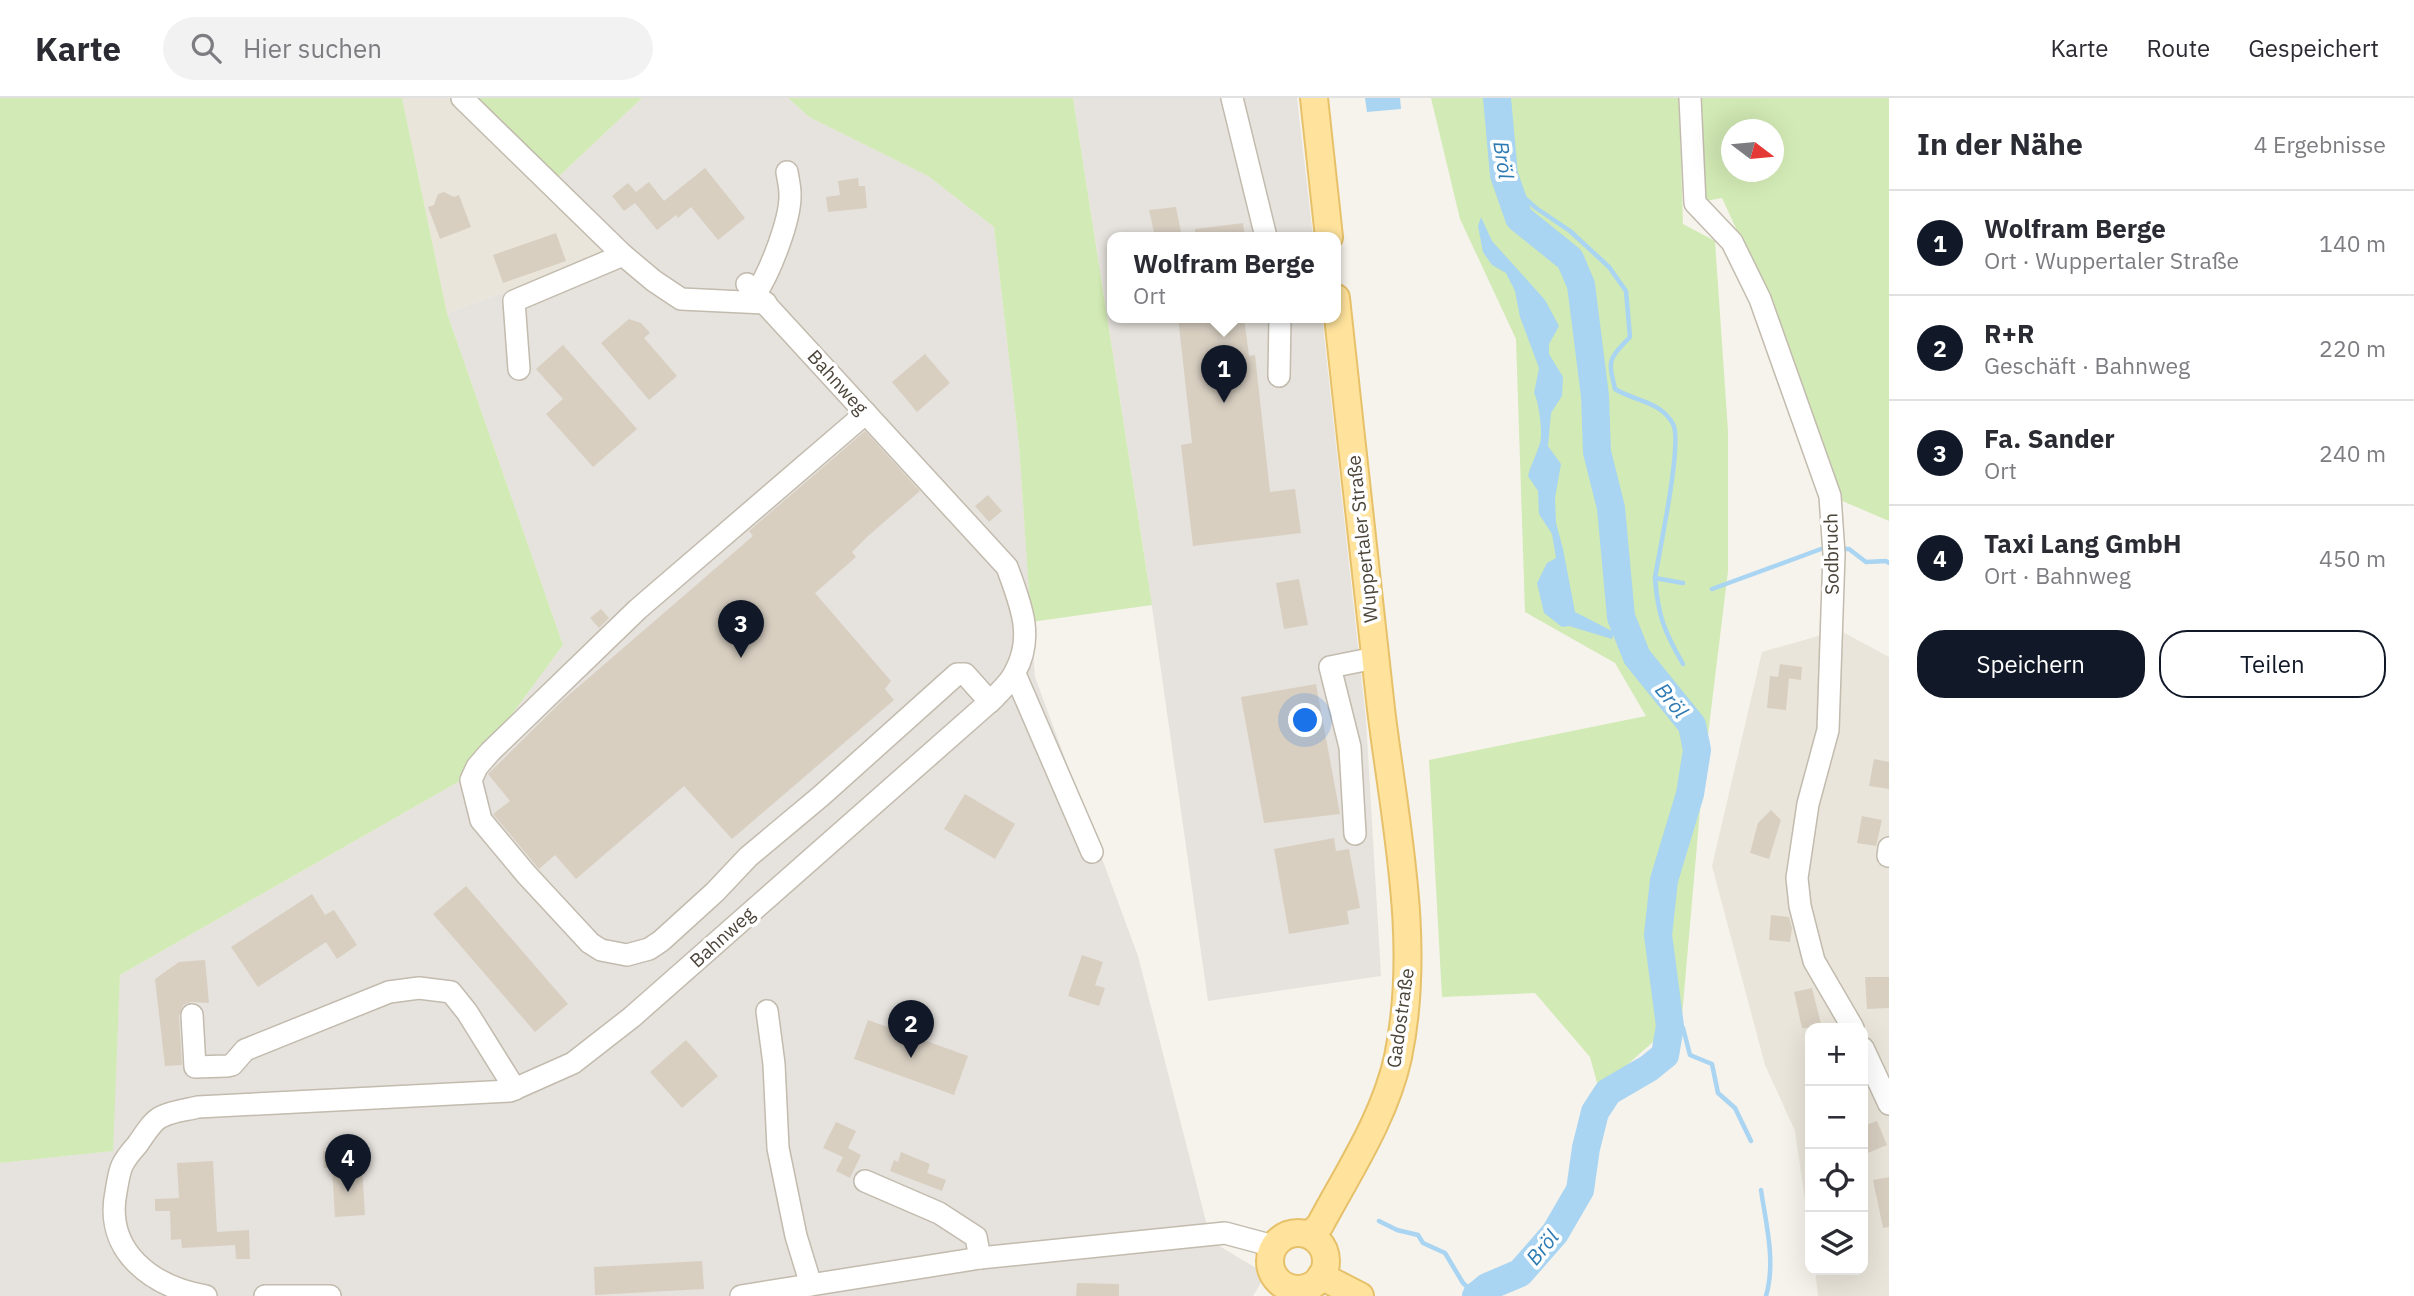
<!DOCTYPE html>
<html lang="de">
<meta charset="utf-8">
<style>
:root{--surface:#fff;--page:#f2f2f3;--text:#2b2b33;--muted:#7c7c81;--line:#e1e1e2;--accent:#111827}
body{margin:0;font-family:"IBM Plex Sans",sans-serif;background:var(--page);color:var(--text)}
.controls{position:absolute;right:21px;bottom:21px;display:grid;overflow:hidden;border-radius:14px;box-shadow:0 7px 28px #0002}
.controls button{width:63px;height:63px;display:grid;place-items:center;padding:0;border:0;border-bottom:2px solid var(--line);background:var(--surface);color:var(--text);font:35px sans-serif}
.compass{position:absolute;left:1721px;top:21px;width:63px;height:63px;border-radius:50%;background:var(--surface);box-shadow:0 7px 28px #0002;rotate:106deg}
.you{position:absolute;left:1306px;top:623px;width:24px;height:24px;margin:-18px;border:5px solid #fff;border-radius:50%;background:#1a73e8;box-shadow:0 0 0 10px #1a73e833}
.badge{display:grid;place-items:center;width:46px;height:46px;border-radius:50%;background:var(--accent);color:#fff;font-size:23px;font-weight:700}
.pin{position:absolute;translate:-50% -58px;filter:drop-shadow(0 2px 4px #0008)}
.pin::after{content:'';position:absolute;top:37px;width:24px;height:21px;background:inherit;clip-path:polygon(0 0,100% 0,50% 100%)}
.popup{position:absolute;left:1107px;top:134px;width:234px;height:91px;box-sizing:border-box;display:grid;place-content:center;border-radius:14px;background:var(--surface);filter:drop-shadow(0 2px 5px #0005);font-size:23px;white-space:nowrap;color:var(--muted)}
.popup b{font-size:26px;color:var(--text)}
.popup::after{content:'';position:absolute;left:50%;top:100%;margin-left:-14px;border:14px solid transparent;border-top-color:var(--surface)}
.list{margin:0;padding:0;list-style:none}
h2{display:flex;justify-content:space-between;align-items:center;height:91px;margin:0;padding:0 28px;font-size:30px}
h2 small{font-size:23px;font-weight:400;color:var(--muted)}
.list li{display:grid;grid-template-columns:46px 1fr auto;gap:21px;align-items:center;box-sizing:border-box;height:105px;padding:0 28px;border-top:2px solid var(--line)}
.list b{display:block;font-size:26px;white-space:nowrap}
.list p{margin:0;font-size:23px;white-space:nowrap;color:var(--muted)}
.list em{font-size:23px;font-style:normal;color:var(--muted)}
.actions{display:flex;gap:14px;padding:21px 28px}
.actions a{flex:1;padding:16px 0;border:2px solid var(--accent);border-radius:28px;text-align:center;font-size:24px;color:var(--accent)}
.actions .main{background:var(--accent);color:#fff}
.icon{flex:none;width:38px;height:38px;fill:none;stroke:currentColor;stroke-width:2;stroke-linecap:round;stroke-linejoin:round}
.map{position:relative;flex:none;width:1889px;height:1198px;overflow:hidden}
header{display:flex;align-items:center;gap:42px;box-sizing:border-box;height:98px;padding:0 35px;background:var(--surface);border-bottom:2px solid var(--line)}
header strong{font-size:33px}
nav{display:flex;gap:38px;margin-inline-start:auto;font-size:24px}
.search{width:490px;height:63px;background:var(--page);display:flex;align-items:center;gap:18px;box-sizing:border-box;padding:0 24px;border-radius:38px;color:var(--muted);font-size:26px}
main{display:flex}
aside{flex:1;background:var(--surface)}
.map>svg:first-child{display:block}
</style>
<header>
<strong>Karte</strong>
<div class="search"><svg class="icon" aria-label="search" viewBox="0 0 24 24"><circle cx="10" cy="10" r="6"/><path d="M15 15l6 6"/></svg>Hier suchen</div>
<nav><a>Karte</a><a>Route</a><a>Gespeichert</a></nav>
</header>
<main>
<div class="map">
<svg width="1889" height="1198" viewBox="0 0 1889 1198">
<rect width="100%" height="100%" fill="#f6f3ec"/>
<!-- residential -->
<g fill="#eae5da">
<polygon points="402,0 470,0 621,151 447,215"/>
<polygon points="1839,532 1889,559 1889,1198 1818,1198 1815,1172 1863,1172 1863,930 1810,930 1810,1137 1795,1033 1765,967 1712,768 1762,554"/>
</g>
<!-- industrial -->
<g fill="#e6e2dd">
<polygon points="642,0 788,0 809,19 928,78 994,129 1019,347 1035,579 1138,858 1211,1143 1266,1176 1253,1198 0,1198 0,1065 112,1053 120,877 465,680 563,547 447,215 621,151 554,83"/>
<polygon points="1073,0 1297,0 1313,139 1112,139 1112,219 1322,219 1366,622 1381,878 1208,903 1147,474"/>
</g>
<!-- green -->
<g fill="#d2eab5" fill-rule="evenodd">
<polygon points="0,0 402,0 447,215 563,547 465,680 120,877 113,1053 0,1065"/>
<polygon points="470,0 642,0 554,83"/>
<polygon points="788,0 1073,0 1152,507 1031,524 1019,347 994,129 928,78 809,19"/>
<polygon points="1431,0 1679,0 1683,126 1715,143 1728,333 1728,473 1703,678 1682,918 1599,992 1590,959 1535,895 1442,899 1429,662 1646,618 1615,565 1525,514 1516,241 1460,121"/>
<path d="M1683,0H1889V423L1840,402L1757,176L1722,100L1695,105ZM1731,32H1773V74H1731Z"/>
</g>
<!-- water -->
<g fill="#a9d4f2">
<polygon points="1365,0 1400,0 1401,11 1367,14"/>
<path d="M1481,119L1492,143L1545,202L1559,228L1549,246V256L1563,279L1562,298L1551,315L1548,348L1561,366L1555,400L1556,425L1563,451L1575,514L1614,534L1612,541L1569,528L1562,529L1544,515L1537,485L1547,465L1556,460L1552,436L1539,416L1538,393L1528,378C1531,366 1537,356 1540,345C1543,335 1539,304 1534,295L1539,270L1520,219L1515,193L1506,175L1492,167L1483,154L1478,128Z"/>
</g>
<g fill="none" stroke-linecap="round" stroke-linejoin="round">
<!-- stream -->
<g stroke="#a9d4f2" stroke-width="4.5">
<path d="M1505,83L1536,110L1570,133L1609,169L1626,193L1630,239C1608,262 1608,261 1615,291C1634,303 1661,303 1673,326C1683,344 1659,454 1655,480L1683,485"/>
<polyline points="1845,451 1849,451 1866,464 1886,463 1889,465"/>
<path d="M1655,480C1658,518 1664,533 1683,566"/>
<polyline points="1712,491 1821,451"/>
<polyline points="1670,922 1683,930 1690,957 1712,966 1718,995 1735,1010 1751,1043"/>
<path d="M1761,1092C1766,1126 1776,1164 1766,1198"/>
<polyline points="1379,1123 1397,1132 1418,1137 1423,1145 1445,1155 1463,1185 1477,1198"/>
</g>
<!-- river -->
<polyline stroke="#a9d4f2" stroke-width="28" points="1476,1198 1487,1189 1520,1175 1555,1135 1580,1092 1586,1050 1595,1014 1608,994 1649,970 1665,957 1670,928 1658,837 1664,782 1690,696 1697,652 1692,627 1637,559 1621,519 1611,410 1597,354 1595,298 1581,187 1570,161 1519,120 1504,77 1497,0"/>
</g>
<!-- building -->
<g fill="#d8cfc1">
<polygon points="705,70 745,120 718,142 691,109 678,120 676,117 657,132 635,105 624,113 612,98 628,85 636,94 649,84 664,103"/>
<polygon points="858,80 859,88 865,88 867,110 828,114 826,99 840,97 838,83"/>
<polygon points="444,94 454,99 459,97 471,129 440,141 428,109 434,107 438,96"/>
<polygon points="1176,109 1182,139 1155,139 1149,112"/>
<polygon points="1243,125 1245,139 1195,139 1195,131"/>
<polygon points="556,135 566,163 503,185 493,157"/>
<polygon points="1178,219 1244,219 1249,258 1255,257 1270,394 1295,391 1301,435 1193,448 1181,347 1192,345"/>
<polygon points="629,221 641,225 650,235 644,240 677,278 649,302 601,245"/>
<polygon points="563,247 637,331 593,369 546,316 563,301 536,271"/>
<polygon points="925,256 950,285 917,314 892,284"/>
<polygon points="865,333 920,393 868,438 852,454 856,459 815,495 891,583 885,591 894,602 732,741 684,688 576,781 555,757 539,771 493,716 510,703 488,676 563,602 753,438 749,433"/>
<polygon points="988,397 1002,413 989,424 975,408"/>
<polygon points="1299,481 1308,527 1284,531 1276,485"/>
<polygon points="601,511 609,520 599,530 590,520"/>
<polygon points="1780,566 1802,569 1801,582 1778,579"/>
<polygon points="1770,578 1789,580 1786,612 1767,610"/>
<polygon points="1316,586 1340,716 1264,725 1241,599"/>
<polygon points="1874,661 1889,664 1889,691 1869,688"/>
<polygon points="965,696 1015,726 995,761 944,731"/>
<polygon points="1771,712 1781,722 1769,761 1750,755 1758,725"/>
<polygon points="1862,718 1882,722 1876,748 1857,745"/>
<polygon points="1334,740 1336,753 1349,751 1360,810 1347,813 1349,826 1289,836 1274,751"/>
<polygon points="466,788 568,906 535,934 433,816"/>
<polygon points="312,796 325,817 334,812 357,847 337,861 326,844 258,889 231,849"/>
<polygon points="1771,817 1789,819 1792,830 1790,844 1769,842"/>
<polygon points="1082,857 1103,864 1095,887 1105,890 1099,908 1068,898"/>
<polygon points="205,862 209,905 191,904 183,907 179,918 182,967 165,968 155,881 179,864"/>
<polygon points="1865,879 1889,879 1889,910 1867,911"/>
<polygon points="1812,890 1822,930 1802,930 1794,894"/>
<polygon points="868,922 968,958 954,997 854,961"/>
<polygon points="686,942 718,978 682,1010 650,974"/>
<polygon points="1877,1023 1887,1047 1863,1057 1863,1028"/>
<polygon points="836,1024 856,1033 848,1050 861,1057 850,1080 836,1073 843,1059 823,1050"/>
<polygon points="346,1047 351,1052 361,1051 365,1117 335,1119 332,1070 324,1070 323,1053 340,1052"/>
<polygon points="901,1054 930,1066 927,1075 946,1082 942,1093 890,1073 894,1062 898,1064"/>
<polygon points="213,1063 217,1134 249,1132 250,1161 236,1161 235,1147 182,1150 181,1141 171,1142 170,1113 155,1113 155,1101 179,1100 177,1065"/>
<polygon points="1889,1079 1889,1129 1883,1130 1873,1082"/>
<polygon points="702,1163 704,1191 595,1197 594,1169"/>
<polygon points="1077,1185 1119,1186 1119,1198 1076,1198"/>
</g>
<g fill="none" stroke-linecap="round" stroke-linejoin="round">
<defs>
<g id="minor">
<polyline points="462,0 623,157 654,183 681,201 766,205"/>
<polyline points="1232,0 1266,139"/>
<polyline points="1690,0 1695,105 1732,144 1760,201 1830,398 1834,456 1828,632 1808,706 1797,780 1800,808 1814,863 1853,930"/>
<path d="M756,195C770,174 791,121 790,96C790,88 788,81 787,74"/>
<polyline points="519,271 514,203 623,157"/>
<polyline points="1279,278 1280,219"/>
<polyline points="866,315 638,511 490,654 477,669 471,682 481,722 526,776 590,845 601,852 627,857 649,851 661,843 715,794 748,759 821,698 957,576 965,576 990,604"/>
<polyline points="1015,576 1092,754"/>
<polyline points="1355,736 1350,649 1330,569 1375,560"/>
<polyline points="1888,758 1889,750"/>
<polyline points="767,913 774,966 778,1050 796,1138 811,1187"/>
<polyline points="192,917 195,969 227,968 232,967 245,952 389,894 419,890 451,894 467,914 515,991"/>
<polyline points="1863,950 1889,1006"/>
<polyline points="865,1083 939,1115 976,1139 980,1160"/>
<path d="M206,1198C153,1189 104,1154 116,1094C120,1070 120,1066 137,1047C143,1039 152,1023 161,1019C172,1013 187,1012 198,1009L510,993L573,965L632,919L994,600C1001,592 1011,584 1015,574C1035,538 1020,505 1007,469L747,186"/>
<polyline points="265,1198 330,1198"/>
<polyline points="741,1198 980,1160 1225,1135 1266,1146 1272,1151"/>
</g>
<g id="major">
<polyline points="1314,0 1329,139"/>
<circle cx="1298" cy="1163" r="28"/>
<path d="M1310,1137L1320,1127C1349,1073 1385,1019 1398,959C1422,844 1395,726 1381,611C1365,474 1351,337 1336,200"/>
<polyline points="1321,1178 1360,1198"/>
</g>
</defs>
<!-- minor casing -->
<use href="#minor" stroke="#c2bbae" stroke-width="24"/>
<!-- major casing -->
<use href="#major" stroke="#e6c16a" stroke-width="30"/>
<!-- minor -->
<use href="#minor" stroke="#fff" stroke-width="21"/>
<!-- major -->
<use href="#major" stroke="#ffe39c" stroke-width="26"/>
</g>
<g text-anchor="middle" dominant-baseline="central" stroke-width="7" stroke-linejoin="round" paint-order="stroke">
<!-- street labels -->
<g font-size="19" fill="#4b4439" stroke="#fff">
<text transform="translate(838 284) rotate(48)">Bahnweg</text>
<text transform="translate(1362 441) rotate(-96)">Wuppertaler Straße</text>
<text transform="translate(1831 456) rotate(-91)">Sodbruch</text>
<text transform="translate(722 839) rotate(-42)">Bahnweg</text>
<text transform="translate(1400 920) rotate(-82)">Gadostraße</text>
</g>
<!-- water labels -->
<g font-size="21" font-style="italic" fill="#2e7ab2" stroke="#fff">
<text transform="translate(1504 62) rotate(81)">Bröl</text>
<text transform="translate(1672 602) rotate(51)">Bröl</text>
<text transform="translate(1542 1149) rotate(-51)">Bröl</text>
</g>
</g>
</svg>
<div class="controls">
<button>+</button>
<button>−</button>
<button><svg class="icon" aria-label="locate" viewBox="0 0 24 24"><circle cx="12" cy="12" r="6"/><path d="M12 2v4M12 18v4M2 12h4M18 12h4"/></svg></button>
<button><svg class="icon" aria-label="layers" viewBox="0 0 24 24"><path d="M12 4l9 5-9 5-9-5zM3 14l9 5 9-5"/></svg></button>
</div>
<svg class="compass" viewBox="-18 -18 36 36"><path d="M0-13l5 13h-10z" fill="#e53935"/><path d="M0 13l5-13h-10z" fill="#7c7c81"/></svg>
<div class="you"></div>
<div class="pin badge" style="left:1224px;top:305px">1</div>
<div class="popup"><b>Wolfram Berge</b>Ort</div>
<div class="pin badge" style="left:911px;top:960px">2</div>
<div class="pin badge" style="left:741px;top:560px">3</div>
<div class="pin badge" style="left:348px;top:1094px">4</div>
</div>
<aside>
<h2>In der Nähe<small>4 Ergebnisse</small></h2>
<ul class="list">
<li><span class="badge">1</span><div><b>Wolfram Berge</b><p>Ort · Wuppertaler Straße</p></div><em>140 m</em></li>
<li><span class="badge">2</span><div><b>R+R</b><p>Geschäft · Bahnweg</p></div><em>220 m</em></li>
<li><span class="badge">3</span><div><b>Fa. Sander</b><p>Ort</p></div><em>240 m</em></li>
<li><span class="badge">4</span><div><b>Taxi Lang GmbH</b><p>Ort · Bahnweg</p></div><em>450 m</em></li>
</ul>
<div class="actions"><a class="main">Speichern</a><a>Teilen</a></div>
</aside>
</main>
